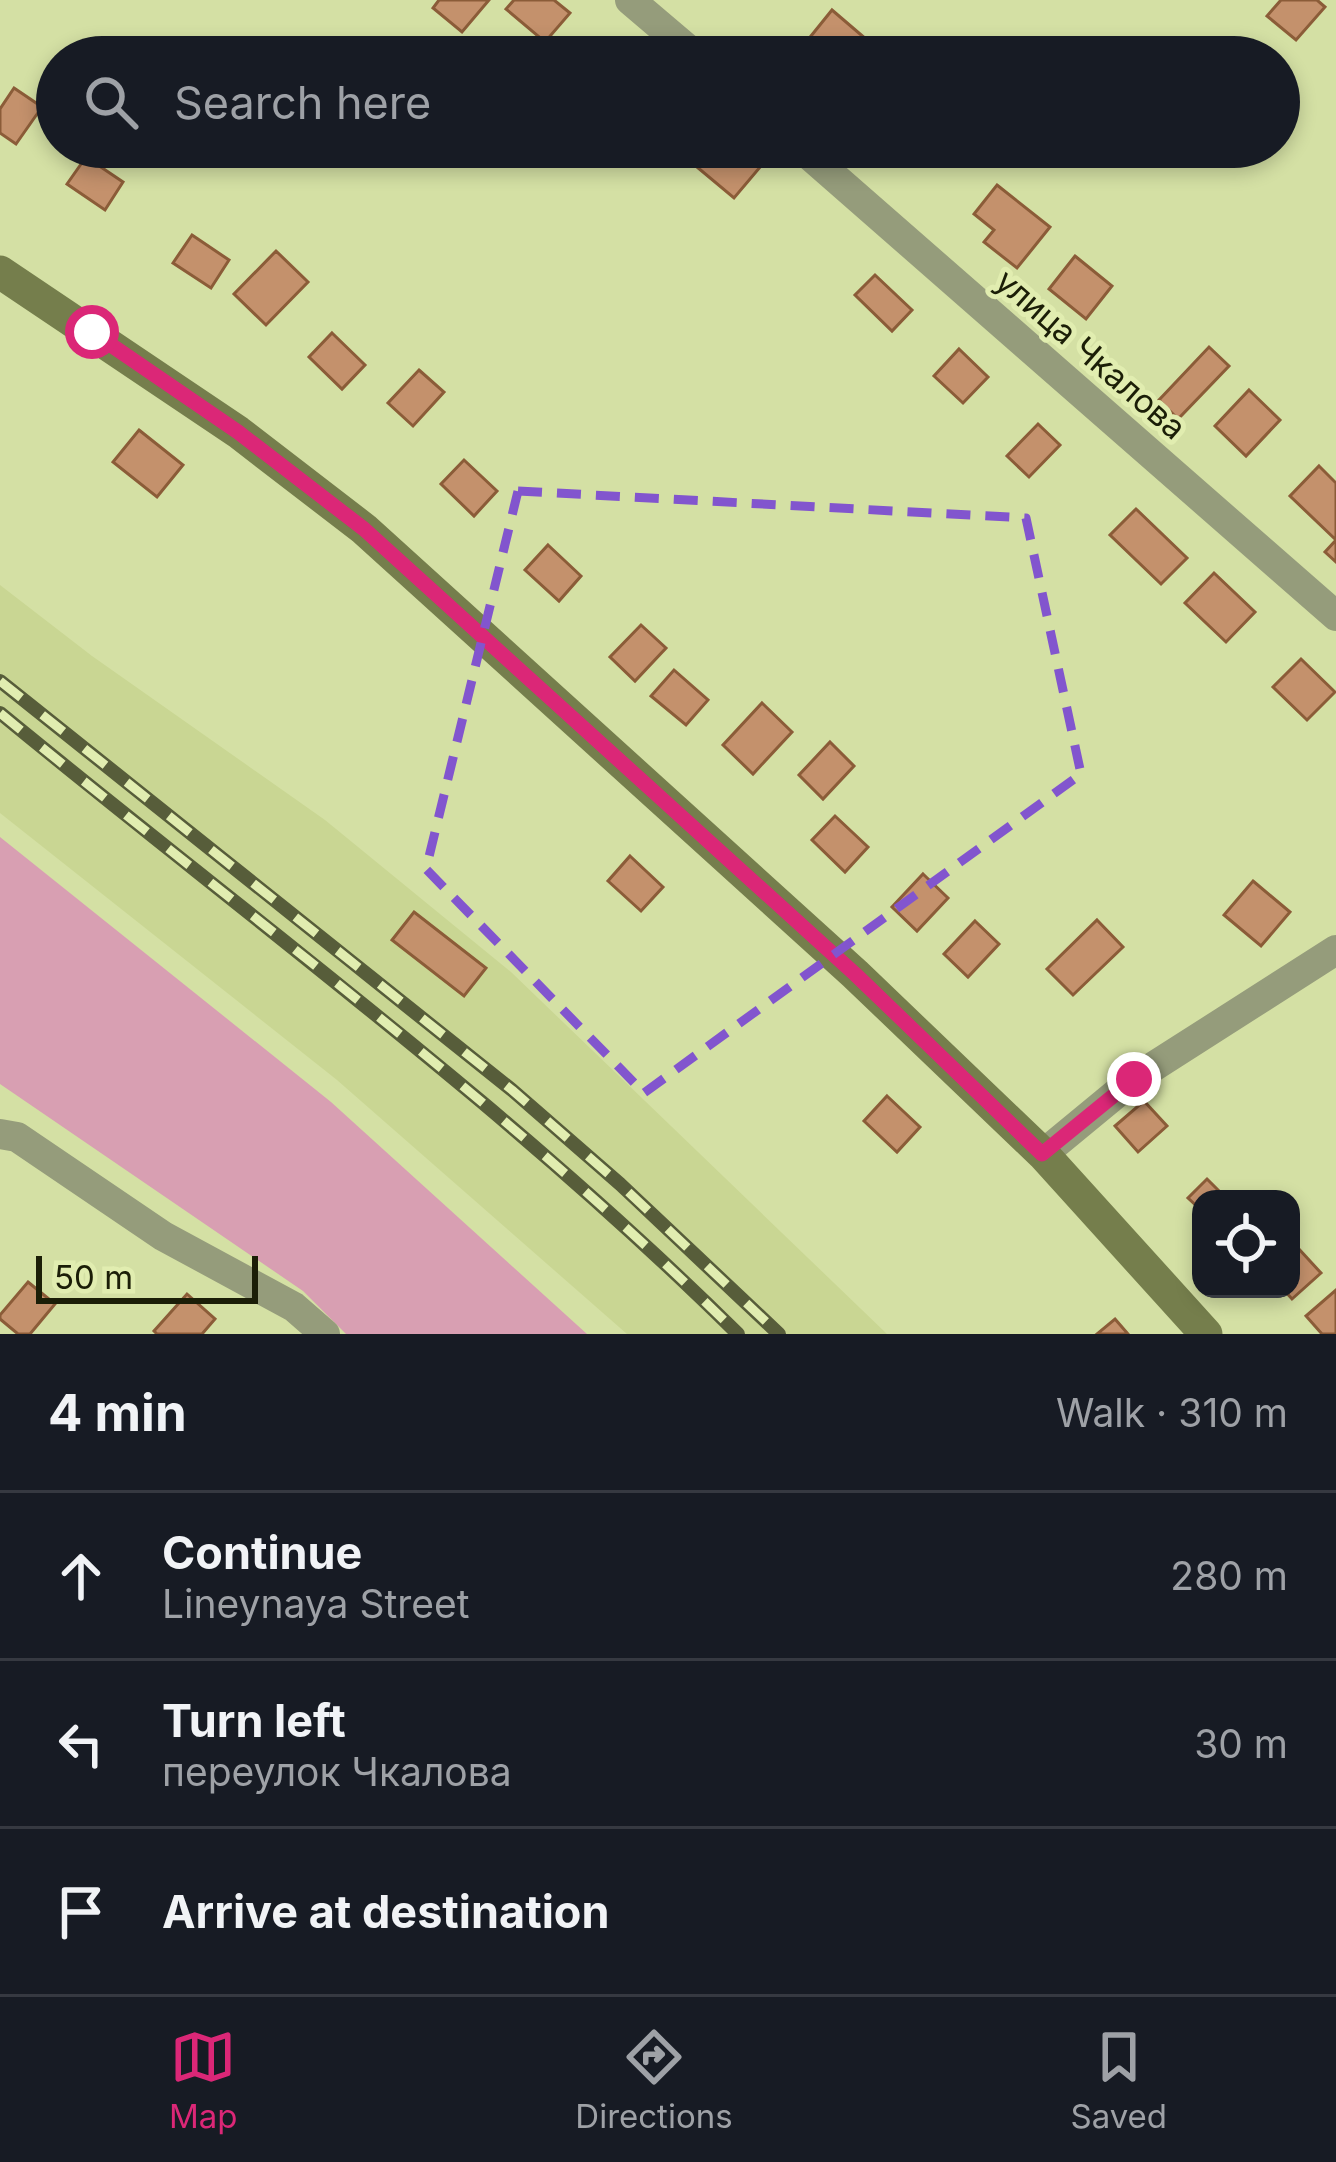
<!DOCTYPE html>
<meta charset="utf-8">
<style>
:root{--surface:#171b24;--page:#20242c;--text:#f1f3f6;--muted:#9ea1a6;--line:#363941;--accent:#db2777}
body{margin:0;font-family:Inter,sans-serif;background:var(--page);color:var(--text)}
.controls{position:absolute;right:36px;bottom:36px;display:grid;overflow:hidden;border-radius:24px;box-shadow:0 6px 18px #0003}
.controls button{width:108px;height:108px;display:grid;place-items:center;padding:0;border:0;border-bottom:3px solid var(--line);background:var(--surface);color:var(--text);font:60px sans-serif}
.scale{position:absolute;left:36px;bottom:30px;width:222px;box-sizing:border-box;padding-left:12px;border:6px solid #1b1e07;border-top:0;font-size:33px;line-height:42px;white-space:nowrap;color:#1b1e07;-webkit-text-stroke:9px #e1edb0;paint-order:stroke}
.stop{position:absolute;width:36px;height:36px;margin:-27px;border:9px solid #db2777;border-radius:50%;background:#fff}
.stop.end{background:#db2777;border-color:#fff;box-shadow:0 3px 12px #0008}
.list{margin:0;padding:0;list-style:none}
h2{display:flex;justify-content:space-between;align-items:center;height:156px;margin:0;padding:0 48px;font-size:51px}
h2 small{font-size:39px;font-weight:400;color:var(--muted)}
.list li{display:grid;grid-template-columns:78px 1fr auto;gap:36px;align-items:center;box-sizing:border-box;height:168px;padding:0 48px;border-top:3px solid var(--line)}
.list b{display:block;font-size:45px;white-space:nowrap}
.list p{margin:0;font-size:39px;white-space:nowrap;color:var(--muted)}
.list em{font-size:39px;font-style:normal;color:var(--muted)}
.icon{flex:none;width:66px;height:66px;fill:none;stroke:currentColor;stroke-width:2;stroke-linecap:round;stroke-linejoin:round}
.map{position:relative;flex:none;width:1336px;height:1334px;overflow:hidden}
.search{position:absolute;background:var(--surface);box-shadow:0 6px 18px #0003;left:36px;right:36px;top:36px;height:132px;display:flex;align-items:center;gap:30px;box-sizing:border-box;padding:0 42px;border-radius:66px;color:var(--muted);font-size:45px}
.sheet{height:660px;background:var(--surface)}
nav{display:flex;justify-content:space-around;align-items:center;box-sizing:border-box;height:168px;border-top:3px solid var(--line);background:var(--surface);font-size:33px;color:var(--muted)}
nav a{display:grid;justify-items:center;gap:6px}
nav .on{color:var(--accent)}
.map>svg:first-child{display:block}
</style>
<div class="map">
<svg width="1336" height="1334" viewBox="0 0 1336 1334">
<rect width="100%" height="100%" fill="#d4e0a4"/>
<!-- built -->
<polygon fill="#c9d693" points="0,585 92,656 325,820 511,972 887,1334 627,1334 337,1080 0,813"/>
<!-- green -->
<polygon fill="#d89fb2" points="0,837 331,1102 587,1334 346,1334 303,1291 0,1084"/>
<!-- building -->
<g fill="#c4916c" stroke="#8b5c38" stroke-width="3">
<polygon points="439,0 489,0 462,32 433,8"/>
<polygon points="514,0 554,0 570,13 545,42 506,9"/>
<polygon points="1281,0 1317,0 1325,7 1296,40 1267,16"/>
<polygon points="832,10 887,57 794,57"/>
<polygon points="14,88 42,107 16,144 0,133 0,109"/>
<polygon points="704,147 738,147 761,166 734,198 691,162"/>
<polygon points="86,157 123,182 105,210 67,184"/>
<polygon points="997,185 1050,227 1017,268 984,242 994,230 974,214"/>
<polygon points="192,235 229,260 211,288 173,263"/>
<polygon points="276,251 308,282 266,325 234,294"/>
<polygon points="1075,256 1112,286 1086,319 1049,289"/>
<polygon points="875,275 912,310 892,331 855,295"/>
<polygon points="332,333 365,365 342,389 309,357"/>
<polygon points="1209,347 1229,366 1178,419 1159,400"/>
<polygon points="959,349 988,377 963,403 934,376"/>
<polygon points="419,370 444,392 413,426 388,403"/>
<polygon points="1249,390 1280,420 1246,456 1215,426"/>
<polygon points="1038,424 1060,445 1029,477 1007,456"/>
<polygon points="139,430 183,465 157,497 113,462"/>
<polygon points="464,460 497,491 474,516 441,484"/>
<polygon points="1319,466 1336,483 1336,562 1325,552 1336,540 1290,496"/>
<polygon points="1136,509 1187,558 1161,584 1110,535"/>
<polygon points="548,545 581,576 559,601 525,570"/>
<polygon points="1214,573 1255,612 1226,642 1185,603"/>
<polygon points="641,625 666,648 635,681 610,657"/>
<polygon points="1301,659 1335,692 1307,720 1273,687"/>
<polygon points="674,670 708,700 686,725 651,696"/>
<polygon points="762,703 792,732 753,774 723,745"/>
<polygon points="830,742 854,766 823,799 799,775"/>
<polygon points="835,816 868,847 845,872 812,840"/>
<polygon points="630,856 663,887 641,911 608,881"/>
<polygon points="923,874 948,898 917,931 892,907"/>
<polygon points="1253,881 1290,912 1261,946 1224,915"/>
<polygon points="414,912 486,968 464,996 392,940"/>
<polygon points="1097,920 1123,947 1073,995 1047,969"/>
<polygon points="975,921 999,944 968,977 944,954"/>
<polygon points="887,1096 920,1127 897,1152 864,1121"/>
<polygon points="1144,1101 1167,1126 1138,1152 1115,1126"/>
<polygon points="1207,1179 1227,1199 1201,1199 1201,1210 1188,1198"/>
<polygon points="1298,1248 1321,1273 1292,1299 1283,1289 1291,1289 1291,1254"/>
<polygon points="28,1282 55,1304 30,1334 18,1334 0,1319 0,1315"/>
<polygon points="1336,1290 1336,1334 1322,1334 1306,1316"/>
<polygon points="187,1294 215,1319 202,1334 157,1334 154,1331"/>
<polygon points="1115,1319 1128,1334 1097,1334"/>
</g>
<g fill="none" stroke-linecap="round" stroke-linejoin="round">
<!-- minor -->
<g stroke="#959c7b" stroke-width="30">
<polyline points="630,0 697,57"/>
<polyline points="800,147 1336,616"/>
<polyline points="0,1134 17,1137 163,1236 294,1307 325,1334"/>
<polyline points="1043,1154 1134,1079 1336,950"/>
</g>
<!-- secondary -->
<polyline stroke="#757e4c" stroke-width="33" points="0,272 238,432 364,529 855,974 1043,1154 1206,1334"/>
<defs>
<g id="rail">
<polyline points="0,681 512,1090 620,1184 779,1334"/>
<path d="M0,713C248,917 509,1107 738,1334"/>
</g>
</defs>
<!-- rail casing -->
<use href="#rail" stroke="#575d3a" stroke-width="14"/>
<!-- rail -->
<use href="#rail" stroke="#e1edb0" stroke-width="9" stroke-dasharray="27" stroke-linecap="butt"/>
</g>
<g fill="none" stroke-linecap="round" stroke-linejoin="round">
<!-- route -->
<polyline stroke="#db2777" stroke-width="15" points="92,332 238,432 364,529 855,974 1042,1154 1134,1079"/>
</g>
<!-- marked area -->
<path fill="none" stroke="#8255ce" stroke-width="9" stroke-dasharray="24 15" stroke-linejoin="round" d="M518,491L1026,518L1081,774L644,1093L426,869Z"/>
<g text-anchor="middle" dominant-baseline="central" stroke-width="10" stroke-linejoin="round" paint-order="stroke">
<!-- street labels -->
<g font-size="33" fill="#1b1e07" stroke="#e1edb0">
<text transform="translate(1091 354) rotate(41)">улица Чкалова</text>
</g>
</g>
</svg>
<div class="controls">
<button><svg class="icon" aria-label="locate" viewBox="0 0 24 24"><circle cx="12" cy="12" r="6"/><path d="M12 2v4M12 18v4M2 12h4M18 12h4"/></svg></button>
</div>
<div class="scale">50 m</div>
<div class="stop" style="left:92px;top:332px"></div>
<div class="stop end" style="left:1134px;top:1079px"></div>
<div class="search"><svg class="icon" aria-label="search" viewBox="0 0 24 24"><circle cx="10" cy="10" r="6"/><path d="M15 15l6 6"/></svg>Search here</div>
</div>
<section class="sheet">
<h2>4 min<small>Walk · 310 m</small></h2>
<ul class="list">
<li><svg class="icon" aria-label="ahead" viewBox="0 0 24 24"><path d="M12 20V5M6 11l6-6 6 6"/></svg><div><b>Continue</b><p>Lineynaya Street</p></div><em>280 m</em></li>
<li><svg class="icon" aria-label="left" viewBox="0 0 24 24"><path d="M17 20v-9H6M10 6l-5 5 5 5"/></svg><div><b>Turn left</b><p>переулок Чкалова</p></div><em>30 m</em></li>
<li><svg class="icon" aria-label="arrive" viewBox="0 0 24 24"><path d="M6 21V4h12l-3 4 3 4H6"/></svg><div><b>Arrive at destination</b></div></li>
</ul>
</section>
<nav>
<a class="on"><svg class="icon" aria-label="map" viewBox="0 0 24 24"><path d="M3 6l6-2 6 2 6-2v14l-6 2-6-2-6 2zM9 4v14M15 6v14"/></svg>Map</a>
<a><svg class="icon" aria-label="directions" viewBox="0 0 24 24"><path d="M12 3l9 9-9 9-9-9zM9 14v-3h6M13 9l2 2-2 2"/></svg>Directions</a>
<a><svg class="icon" aria-label="saved" viewBox="0 0 24 24"><path d="M7 4h10v16l-5-4-5 4z"/></svg>Saved</a>
</nav>
